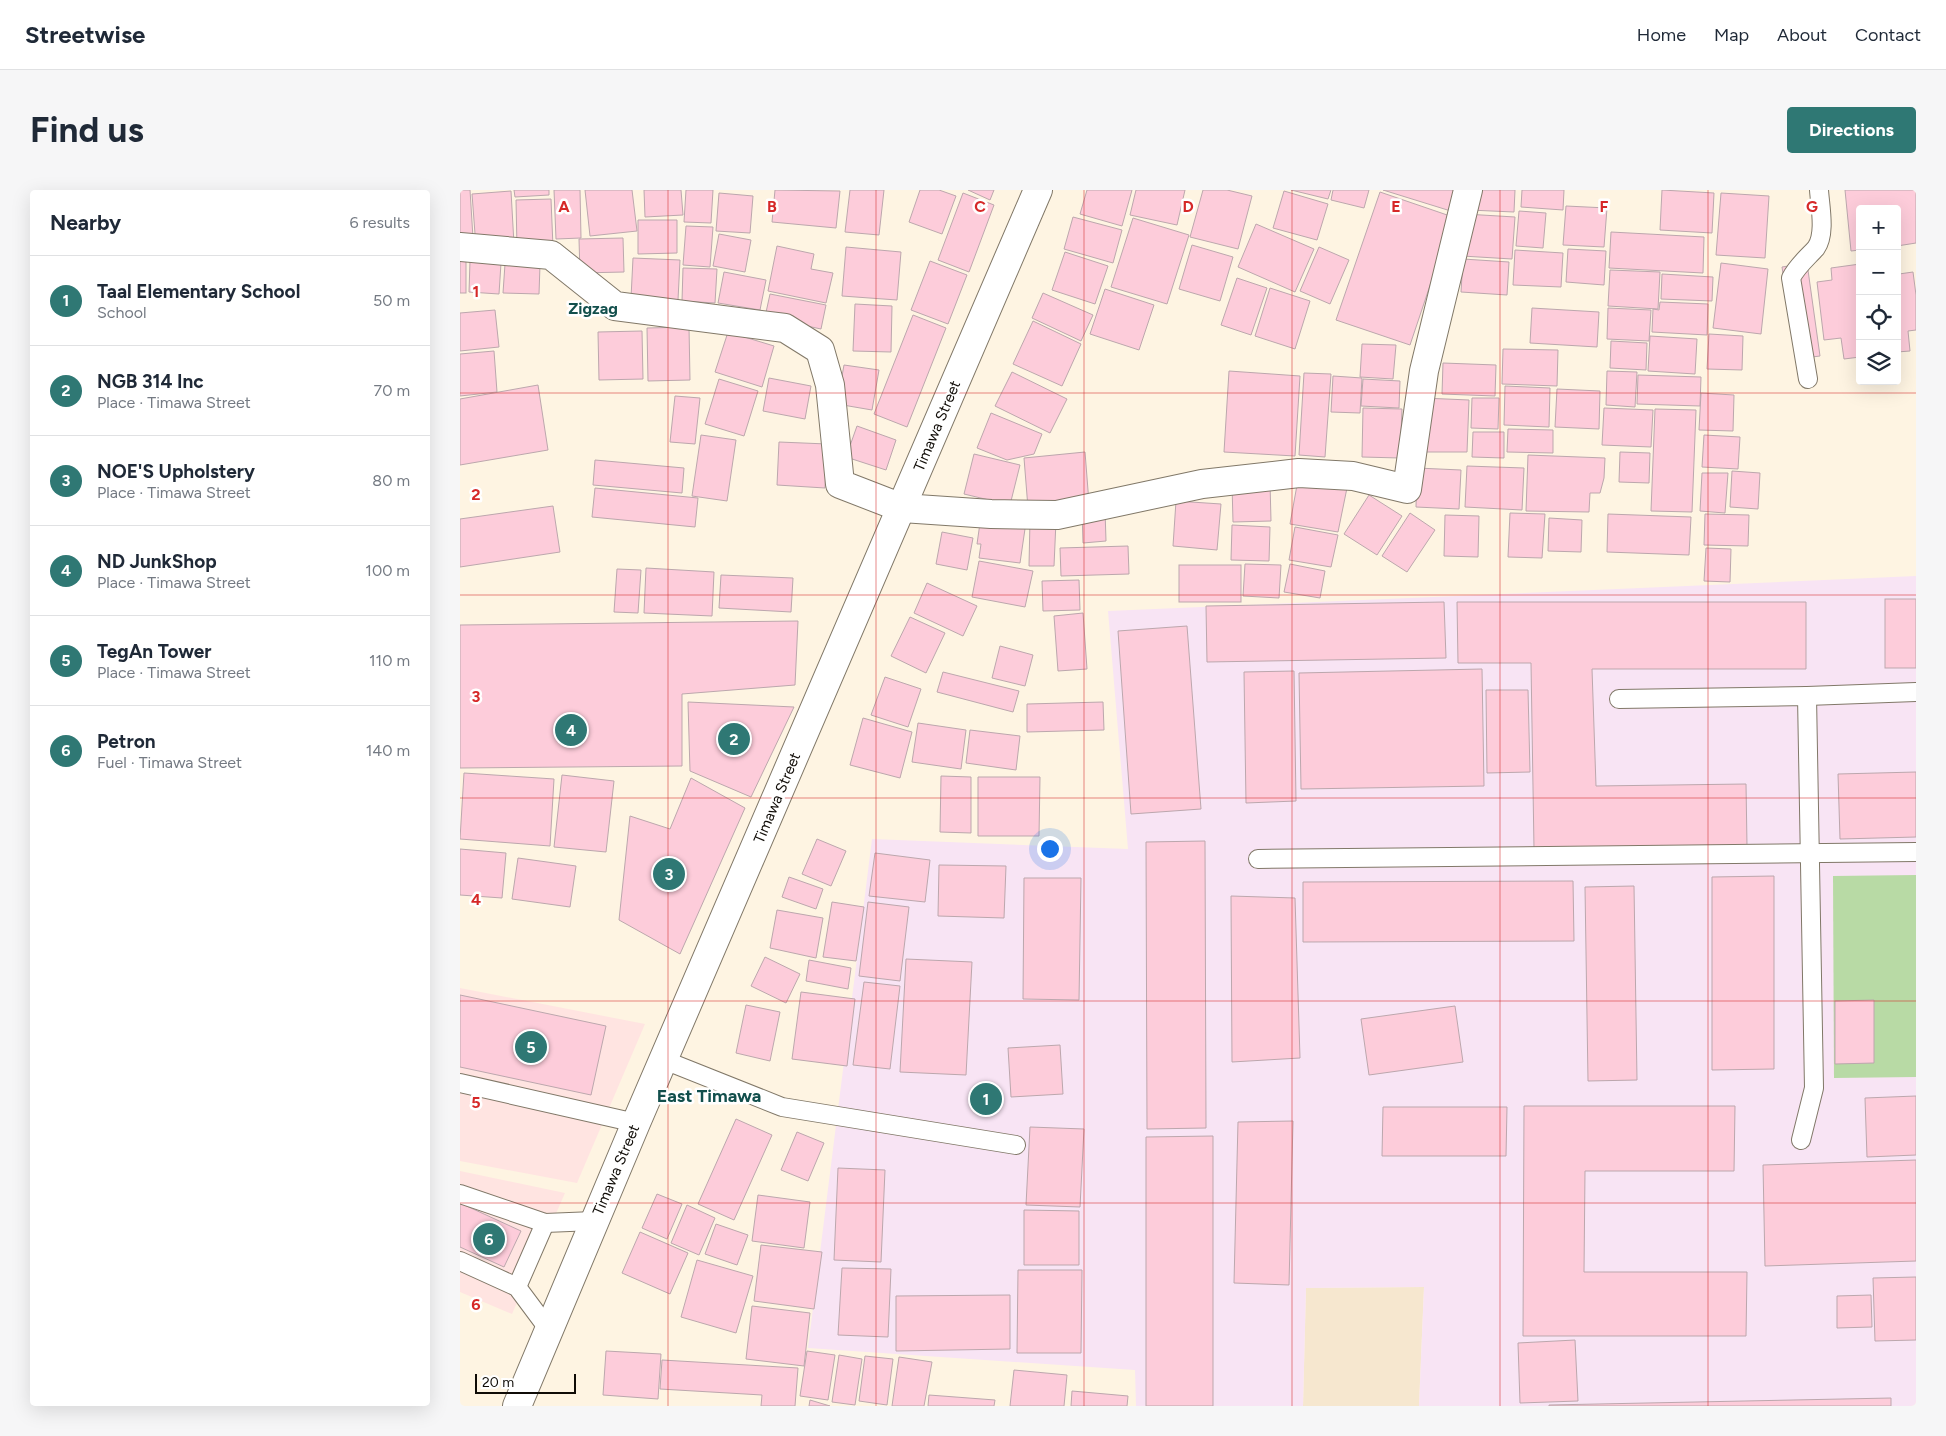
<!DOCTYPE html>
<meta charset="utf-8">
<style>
:root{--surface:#fff;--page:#f6f6f7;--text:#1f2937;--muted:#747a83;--line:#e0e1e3;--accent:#2f7874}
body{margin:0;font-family:Figtree,sans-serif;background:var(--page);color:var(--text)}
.controls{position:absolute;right:15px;top:15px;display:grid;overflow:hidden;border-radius:5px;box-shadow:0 5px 20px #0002}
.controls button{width:45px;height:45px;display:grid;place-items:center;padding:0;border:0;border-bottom:1px solid var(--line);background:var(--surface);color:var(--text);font:25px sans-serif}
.scale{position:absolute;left:15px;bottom:12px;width:101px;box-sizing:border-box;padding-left:5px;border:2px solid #0f0b06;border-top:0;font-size:14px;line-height:18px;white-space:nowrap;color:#0f0b06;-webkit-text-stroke:4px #fff;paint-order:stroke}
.you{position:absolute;left:589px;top:658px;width:18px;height:18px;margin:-12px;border:4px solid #fff;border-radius:50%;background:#1a73e8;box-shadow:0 0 0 8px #1a73e833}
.badge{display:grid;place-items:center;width:32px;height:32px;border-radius:50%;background:var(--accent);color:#fff;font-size:16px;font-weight:700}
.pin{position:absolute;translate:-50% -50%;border:2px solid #fff;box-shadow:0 1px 5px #0006}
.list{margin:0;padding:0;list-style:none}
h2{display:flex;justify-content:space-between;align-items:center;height:65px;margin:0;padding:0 20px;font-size:21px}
h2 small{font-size:16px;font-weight:400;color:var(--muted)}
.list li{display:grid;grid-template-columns:32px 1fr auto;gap:15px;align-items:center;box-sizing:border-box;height:90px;padding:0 20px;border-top:1px solid var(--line)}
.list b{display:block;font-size:19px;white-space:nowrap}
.list p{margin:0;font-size:16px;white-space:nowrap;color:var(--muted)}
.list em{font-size:16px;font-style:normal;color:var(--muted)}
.icon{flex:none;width:28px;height:28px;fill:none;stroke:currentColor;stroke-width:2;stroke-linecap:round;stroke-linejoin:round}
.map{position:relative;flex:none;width:1456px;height:1216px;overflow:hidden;border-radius:5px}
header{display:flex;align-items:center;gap:30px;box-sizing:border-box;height:70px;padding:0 25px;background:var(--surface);border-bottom:1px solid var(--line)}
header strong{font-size:24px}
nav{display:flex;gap:28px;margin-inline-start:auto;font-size:18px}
.intro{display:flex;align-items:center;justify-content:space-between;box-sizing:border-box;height:120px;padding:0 30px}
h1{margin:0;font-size:35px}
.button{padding:12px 22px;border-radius:5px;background:var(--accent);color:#fff;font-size:18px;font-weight:700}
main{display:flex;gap:30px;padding:0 30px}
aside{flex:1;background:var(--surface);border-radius:5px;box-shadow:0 5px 20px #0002}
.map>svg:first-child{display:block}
</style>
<header>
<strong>Streetwise</strong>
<nav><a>Home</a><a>Map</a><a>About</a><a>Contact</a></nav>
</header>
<div class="intro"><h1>Find us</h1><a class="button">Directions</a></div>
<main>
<aside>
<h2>Nearby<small>6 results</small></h2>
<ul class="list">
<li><span class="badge">1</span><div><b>Taal Elementary School</b><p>School</p></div><em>50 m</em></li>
<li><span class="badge">2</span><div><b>NGB 314 Inc</b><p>Place · Timawa Street</p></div><em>70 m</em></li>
<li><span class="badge">3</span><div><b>NOE'S Upholstery</b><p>Place · Timawa Street</p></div><em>80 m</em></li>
<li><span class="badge">4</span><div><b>ND JunkShop</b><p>Place · Timawa Street</p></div><em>100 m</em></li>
<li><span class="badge">5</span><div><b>TegAn Tower</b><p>Place · Timawa Street</p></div><em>110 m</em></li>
<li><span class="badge">6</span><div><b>Petron</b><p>Fuel · Timawa Street</p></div><em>140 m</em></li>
</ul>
</aside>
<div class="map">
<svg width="1456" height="1216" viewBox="0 0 1456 1216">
<rect width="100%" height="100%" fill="#fef4e2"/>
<!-- commercial -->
<g fill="#ffe4e1">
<polygon points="0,798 185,834 117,993 0,971"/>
<polygon points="0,981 105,1003 52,1124 0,1102"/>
</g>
<!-- built -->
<polygon fill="#f6e7cf" points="964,1097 959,1216 843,1216 846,1098"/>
<!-- education -->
<polygon fill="#f8e4f4" points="1456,386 1456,1216 959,1216 964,1097 846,1098 843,1216 676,1216 675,1180 348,1158 412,649 668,659 648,421"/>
<!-- green -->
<polygon fill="#b8daa5" points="1456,685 1456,887 1374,888 1373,686"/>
<!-- building -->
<g fill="#fdccda" stroke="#bca7ad">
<polygon points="0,0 10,0 13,48 0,49"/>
<polygon points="54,0 89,0 89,5 55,7"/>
<polygon points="94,0 120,0 121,48 96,49"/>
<polygon points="125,0 172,0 177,41 130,46"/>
<polygon points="184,0 221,0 223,25 185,27"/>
<polygon points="226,0 253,0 251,33 224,32"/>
<polygon points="315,0 380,1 376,38 312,32"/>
<polygon points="390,0 424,0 419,45 385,42"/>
<polygon points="460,0 479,0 496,6 482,44 449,32"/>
<polygon points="508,0 534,0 530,10"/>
<polygon points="627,0 672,0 662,36 620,24"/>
<polygon points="676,0 725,0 717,35 670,25"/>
<polygon points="743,0 767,0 792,6 778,59 730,47"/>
<polygon points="831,0 871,0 868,9"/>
<polygon points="873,0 909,0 904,18 871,10"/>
<polygon points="923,0 1000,0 994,22"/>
<polygon points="1017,0 1055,0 1054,22 1009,20"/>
<polygon points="1062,0 1104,0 1103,20 1061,17"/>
<polygon points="1202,0 1254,3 1252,43 1200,40"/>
<polygon points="1385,0 1456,0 1456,53 1437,56 1437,19 1400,19 1400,60 1391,61"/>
<polygon points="51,1 54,54 16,57 12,4"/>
<polygon points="824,1 868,14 857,50 813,38"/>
<polygon points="920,2 993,27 950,155 876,130"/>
<polygon points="259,3 293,6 290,43 256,41"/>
<polygon points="503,3 534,15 509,82 478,70"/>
<polygon points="1261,3 1309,6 1305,68 1256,65"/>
<polygon points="91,9 93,57 57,58 56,10"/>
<polygon points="1106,16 1147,18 1144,57 1103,55"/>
<polygon points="1059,21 1086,23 1083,58 1056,56"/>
<polygon points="1005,24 1055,27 1052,69 1002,66"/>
<polygon points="613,27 662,40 653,73 604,59"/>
<polygon points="673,28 729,45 707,114 651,97"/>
<polygon points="178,30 217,30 217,63 178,64"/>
<polygon points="796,34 854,59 835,102 778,77"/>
<polygon points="226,36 253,37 250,77 223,75"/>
<polygon points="1151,42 1244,47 1243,83 1149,78"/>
<polygon points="259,44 291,50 285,82 253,76"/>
<polygon points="163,48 164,82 120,83 119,49"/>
<polygon points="732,55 773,67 760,111 719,99"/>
<polygon points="317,56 354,64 351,79 373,83 366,113 308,101"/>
<polygon points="386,57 441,62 437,110 382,106"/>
<polygon points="859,57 889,70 870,114 840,101"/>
<polygon points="1108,59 1146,61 1144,95 1106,92"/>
<polygon points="1055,60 1103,63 1101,97 1053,95"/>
<polygon points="605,62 648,76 635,114 592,100"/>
<rect x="0" y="64" width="6" height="39"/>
<polygon points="173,68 220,70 218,110 171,108"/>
<polygon points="1003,69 1049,72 1047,105 1001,102"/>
<polygon points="1437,69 1439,84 1453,82 1456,105 1456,140 1448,141 1450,161 1437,162"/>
<polygon points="10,71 41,73 39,104 9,102"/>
<polygon points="470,71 507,85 488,134 451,120"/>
<polygon points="1261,73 1308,79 1301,144 1253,138"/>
<polygon points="1347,73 1360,166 1336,169 1322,77"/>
<polygon points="45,74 80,75 79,104 43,103"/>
<polygon points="1400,74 1400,167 1384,169 1381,148 1364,150 1357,92 1372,90 1371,78"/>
<polygon points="223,78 257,79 255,113 222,111"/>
<polygon points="1150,80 1200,82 1198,119 1148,116"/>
<polygon points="264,82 306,90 300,120 258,113"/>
<polygon points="1202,84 1253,87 1252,111 1201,109"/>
<polygon points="777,88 807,98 791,145 761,135"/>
<polygon points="810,98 850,111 835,159 795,146"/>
<polygon points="645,99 694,115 679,160 630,144"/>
<polygon points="583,103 633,125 621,151 572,128"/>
<polygon points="310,104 366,115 361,139 305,127"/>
<polygon points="1200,112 1248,114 1247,145 1192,142 1193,119 1199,120"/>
<polygon points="395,114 432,116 431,162 393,161"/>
<polygon points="1072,118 1139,122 1137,157 1070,153"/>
<polygon points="1148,118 1191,120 1189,151 1147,149"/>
<polygon points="35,120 39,157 0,161 0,123"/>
<polygon points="453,125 486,138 447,237 414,224"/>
<polygon points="573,131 621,154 602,196 553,174"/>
<polygon points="229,137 230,190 188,191 187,138"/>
<polygon points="182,141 183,189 139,190 138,142"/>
<polygon points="268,142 314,156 302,197 255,182"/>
<polygon points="1249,144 1283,146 1282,180 1247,179"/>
<polygon points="1190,146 1237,149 1235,184 1188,181"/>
<polygon points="1151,151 1187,153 1186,180 1150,178"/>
<polygon points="902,154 936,155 933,189 900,187"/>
<polygon points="1043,159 1098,160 1097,196 1042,194"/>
<polygon points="34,161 37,202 0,206 0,164"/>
<polygon points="983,173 1036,175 1035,206 982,204"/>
<polygon points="384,175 419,180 412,220 377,214"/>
<polygon points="769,181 840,186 835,266 764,262"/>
<polygon points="1147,181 1177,182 1175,217 1146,215"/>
<polygon points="552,182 607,209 590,243 535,216"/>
<polygon points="844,183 871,184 865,267 839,265"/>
<polygon points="1178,185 1241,187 1240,216 1177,214"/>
<polygon points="873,186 902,188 900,223 871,222"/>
<polygon points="309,188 351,196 345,229 303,221"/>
<polygon points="259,189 298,201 284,246 245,234"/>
<polygon points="903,189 940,191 939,218 901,216"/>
<polygon points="78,195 88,260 0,275 0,209"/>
<polygon points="1045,196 1090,198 1089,237 1044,235"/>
<polygon points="1097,199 1140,201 1139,239 1095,237"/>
<polygon points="1241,203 1274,205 1273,241 1239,240"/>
<polygon points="215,206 240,208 235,254 210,252"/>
<polygon points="963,208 1009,210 1007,262 961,262"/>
<polygon points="1012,208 1039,208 1038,239 1011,238"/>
<polygon points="903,218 942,219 940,268 902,267"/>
<polygon points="1144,218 1193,220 1191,257 1142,255"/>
<polygon points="1195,219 1236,220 1232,322 1191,321"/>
<polygon points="531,223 582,244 574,264 547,270 517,258"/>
<polygon points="397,236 436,250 426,280 386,267"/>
<polygon points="1048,239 1093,240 1093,263 1047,262"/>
<polygon points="1013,242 1044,242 1044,268 1012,267"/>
<polygon points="241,245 276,250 267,311 232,306"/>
<polygon points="1244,245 1280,247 1278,279 1242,277"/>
<polygon points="319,252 367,254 365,298 317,295"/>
<polygon points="625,262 629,313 568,318 564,268"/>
<polygon points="1160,262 1190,263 1189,293 1159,292"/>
<polygon points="514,264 560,275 550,315 504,304"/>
<polygon points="1068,265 1145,268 1144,288 1140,303 1130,303 1129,322 1066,321"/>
<polygon points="135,270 224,278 222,303 133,295"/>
<polygon points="1007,276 1064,278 1062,320 1005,317"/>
<polygon points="957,278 1001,280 999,319 956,317"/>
<polygon points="1272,281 1300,283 1298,319 1270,317"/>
<polygon points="1242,283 1268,283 1265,323 1240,321"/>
<polygon points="839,284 888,293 878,342 830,334"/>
<polygon points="810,292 811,331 773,332 772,294"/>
<polygon points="135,298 238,308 235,337 132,327"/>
<polygon points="909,305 942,326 917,365 884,344"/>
<polygon points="716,311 761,314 757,360 713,356"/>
<polygon points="93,316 100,362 0,377 0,329"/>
<polygon points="645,320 646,351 623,353 622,321"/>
<polygon points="950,323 975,340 947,382 922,366"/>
<polygon points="1050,323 1085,324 1082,368 1048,367"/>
<polygon points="1148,324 1231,327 1229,365 1147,362"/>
<polygon points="1245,324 1289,325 1288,356 1244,355"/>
<polygon points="985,325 1019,326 1018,367 984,366"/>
<polygon points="521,326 566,332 560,373 519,368 521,354 517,354"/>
<polygon points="1089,328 1122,330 1121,362 1088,361"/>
<polygon points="570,330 596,331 594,376 569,376"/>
<polygon points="772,335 810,337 809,371 771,370"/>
<polygon points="835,337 878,345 871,377 829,370"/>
<polygon points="482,342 513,348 507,380 476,374"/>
<polygon points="668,356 669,384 601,386 600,358"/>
<polygon points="1246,358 1271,359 1270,392 1244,391"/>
<polygon points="519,371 573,381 565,417 512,407"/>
<polygon points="785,374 821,375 819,408 783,406"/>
<polygon points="830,374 865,381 860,408 824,402"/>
<rect x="719" y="375" width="62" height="37"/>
<polygon points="186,378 254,382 252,426 184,423"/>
<polygon points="157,379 181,380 178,423 154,422"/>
<polygon points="261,385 333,388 331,422 259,418"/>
<polygon points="619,390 620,420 583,421 582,391"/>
<polygon points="467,393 517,416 503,446 454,423"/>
<rect x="1425" y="409" width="31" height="69"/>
<polygon points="984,412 986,468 747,472 746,416"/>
<polygon points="997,412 1346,412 1346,479 1132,479 1136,596 1286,594 1287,656 1074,659 1071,473 998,473"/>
<polygon points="623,423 627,479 598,481 594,426"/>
<polygon points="450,427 485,443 466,483 431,466"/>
<polygon points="338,431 335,495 222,504 222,576 0,578 0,435"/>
<polygon points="727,436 741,619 671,624 658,441"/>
<polygon points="540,456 573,465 565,496 532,488"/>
<polygon points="1022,479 1024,596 841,599 839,483"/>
<polygon points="834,481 836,611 786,613 784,482"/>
<polygon points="483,482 559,501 553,522 477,502"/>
<polygon points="425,487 461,499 448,537 411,525"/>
<polygon points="1026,500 1068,500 1070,582 1027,583"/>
<polygon points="228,512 334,517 291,607 230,581"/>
<polygon points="643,512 644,540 567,542 567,514"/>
<polygon points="403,528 452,542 440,588 390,575"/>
<polygon points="458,533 506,540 501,579 452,572"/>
<polygon points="510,540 560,546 556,580 506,573"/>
<polygon points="1456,582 1456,647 1380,649 1378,584"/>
<polygon points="4,583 94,589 90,656 0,649"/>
<polygon points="102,585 154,591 146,662 94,657"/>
<polygon points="481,586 511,587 511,643 480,642"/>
<polygon points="518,587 580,587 579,646 518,646"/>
<polygon points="231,588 285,618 220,764 159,730 170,626 210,639"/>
<polygon points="357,649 386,661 371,696 342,684"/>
<polygon points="745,651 746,938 687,939 686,652"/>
<polygon points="0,659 46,663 42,708 0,705"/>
<polygon points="415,663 470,670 465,712 409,706"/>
<polygon points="58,668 116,676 110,717 52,709"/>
<polygon points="479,675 546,676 544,728 478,726"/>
<polygon points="1314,686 1314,879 1252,880 1252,687"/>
<polygon points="329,687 363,699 356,719 322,707"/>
<polygon points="564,688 621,688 619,810 563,809"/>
<polygon points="1113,691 1114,751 843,752 843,692"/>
<polygon points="1174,696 1177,890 1128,891 1125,697"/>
<polygon points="771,706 835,708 840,868 772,872"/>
<polygon points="372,712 404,717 396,771 363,767"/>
<polygon points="408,712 449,717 440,791 399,786"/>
<polygon points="317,720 363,728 356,768 310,758"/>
<polygon points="305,767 340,784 326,813 291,796"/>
<polygon points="446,769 512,772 506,885 440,882"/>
<polygon points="349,770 391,778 388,799 346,791"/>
<polygon points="404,792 440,796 430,879 393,875"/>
<polygon points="341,802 395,809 387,876 332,869"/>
<polygon points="0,805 146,836 131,905 0,877"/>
<polygon points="1414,810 1414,873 1375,874 1375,811"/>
<polygon points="286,815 320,822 310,871 276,863"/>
<polygon points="995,816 1003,872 909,885 901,829"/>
<polygon points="600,855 603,904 551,907 548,858"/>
<polygon points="1456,906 1456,965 1407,967 1405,908"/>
<polygon points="1064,916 1275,916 1274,981 1125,981 1124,1082 1287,1082 1286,1146 1063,1146"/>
<polygon points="923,917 1047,917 1046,966 922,966"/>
<polygon points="276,929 312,945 274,1030 238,1014"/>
<polygon points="833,931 829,1095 774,1093 778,932"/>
<polygon points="570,937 624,939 620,1017 566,1015"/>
<polygon points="337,942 364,953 348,991 321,980"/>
<polygon points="753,946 753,1216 686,1216 686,947"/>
<polygon points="1456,970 1456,1071 1305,1076 1303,975"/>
<polygon points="378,978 425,980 421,1072 374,1070"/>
<polygon points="197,1004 222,1014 207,1049 182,1038"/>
<polygon points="298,1005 350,1012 344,1058 292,1051"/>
<polygon points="0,1013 61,1041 44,1077 0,1057"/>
<polygon points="227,1015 255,1028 239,1065 211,1053"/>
<polygon points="564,1020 619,1021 619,1075 564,1075"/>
<polygon points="256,1034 288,1045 277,1075 245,1064"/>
<polygon points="180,1042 228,1063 210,1104 162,1083"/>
<polygon points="301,1055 362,1062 354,1119 294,1111"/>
<polygon points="237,1070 293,1086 276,1143 221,1127"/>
<polygon points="382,1078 431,1079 428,1147 378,1145"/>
<polygon points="558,1080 622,1080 621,1163 557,1163"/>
<polygon points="1456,1087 1456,1150 1415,1151 1413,1088"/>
<polygon points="550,1105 550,1159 436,1161 436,1106"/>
<polygon points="1411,1105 1412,1137 1377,1138 1377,1106"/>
<polygon points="292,1116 350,1123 344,1176 286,1169"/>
<polygon points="1115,1150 1118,1211 1060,1213 1058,1153"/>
<polygon points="146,1161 201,1164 198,1209 143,1205"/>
<polygon points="347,1161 375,1165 368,1210 340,1206"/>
<polygon points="379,1165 402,1169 395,1215 372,1212"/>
<polygon points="405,1166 433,1169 427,1215 399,1211"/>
<polygon points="439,1167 472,1172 464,1216 432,1216"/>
<polygon points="202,1170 338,1178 335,1216 301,1216 302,1205 200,1199"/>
<polygon points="554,1180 607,1185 604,1216 550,1216"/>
<polygon points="612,1201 668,1206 667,1216 611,1216"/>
<polygon points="469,1205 535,1210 534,1216 468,1216"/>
<polygon points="1431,1208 1431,1216 1089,1216 1089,1215"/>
<polygon points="350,1210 370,1216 349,1216"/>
</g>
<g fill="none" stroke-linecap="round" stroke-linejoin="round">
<defs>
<g id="lane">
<path d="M1348,189L1331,88C1337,76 1347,68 1356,58C1366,44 1360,16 1359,0"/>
<polyline points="1347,506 1456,502"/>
<polyline points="1159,509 1347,506 1354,898 1341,950"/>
<polyline points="798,669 1456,662"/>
<polyline points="204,870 322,917 556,955"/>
<polyline points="0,893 176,933"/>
<polyline points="0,1004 85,1033 134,1031"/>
<polyline points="0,1071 57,1097 89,1140"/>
<polyline points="57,1097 85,1033"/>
</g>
<polyline id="street" points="0,57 91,65 155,116 325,138 360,160 370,195 380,294 442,318 531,324 597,325 742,294 839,283 893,286 947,299 964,181 1008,0"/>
<polyline id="secondary" points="57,1216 176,933 578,0"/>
</defs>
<!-- lane casing -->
<use href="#lane" stroke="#817868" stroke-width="20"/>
<!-- street casing -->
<use href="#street" stroke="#817868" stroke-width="30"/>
<!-- secondary casing -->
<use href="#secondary" stroke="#817868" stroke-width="30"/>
<!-- lane -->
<use href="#lane" stroke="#fff" stroke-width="18"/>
<!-- street -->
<use href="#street" stroke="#fff" stroke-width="28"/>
<!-- secondary -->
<use href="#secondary" stroke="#fff" stroke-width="28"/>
</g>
<!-- grid -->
<path fill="none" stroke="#d62828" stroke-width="1" stroke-opacity="0.55" d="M208,0V1216M416,0V1216M624,0V1216M832,0V1216M1040,0V1216M1248,0V1216M0,203H1456M0,405H1456M0,608H1456M0,811H1456M0,1013H1456"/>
<g text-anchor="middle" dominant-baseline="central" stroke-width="5" stroke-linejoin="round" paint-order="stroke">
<!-- street labels -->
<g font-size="15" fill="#0f0b06" stroke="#fff">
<text transform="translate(477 236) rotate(-67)">Timawa Street</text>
<text transform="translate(317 608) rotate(-67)">Timawa Street</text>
<text transform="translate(156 980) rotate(-67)">Timawa Street</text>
</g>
<!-- neighbourhood labels -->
<g font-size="16" font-weight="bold" fill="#124f4c" stroke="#fff">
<text x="133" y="118">Zigzag</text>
</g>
<!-- quarter labels -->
<g font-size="18" font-weight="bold" fill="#124f4c" stroke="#fff">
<text x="249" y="906">East Timawa</text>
</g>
</g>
<g font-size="16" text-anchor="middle" font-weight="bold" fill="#d62828" stroke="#fff" stroke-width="5" stroke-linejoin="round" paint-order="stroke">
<text x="104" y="22">A</text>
<text x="312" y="22">B</text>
<text x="520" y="22">C</text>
<text x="728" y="22">D</text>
<text x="936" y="22">E</text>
<text x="1144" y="22">F</text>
<text x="1352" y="22">G</text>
<text x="16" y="107">1</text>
<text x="16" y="310">2</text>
<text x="16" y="512">3</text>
<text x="16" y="715">4</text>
<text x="16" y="918">5</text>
<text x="16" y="1120">6</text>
</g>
</svg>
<div class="controls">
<button>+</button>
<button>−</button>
<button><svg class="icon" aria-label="locate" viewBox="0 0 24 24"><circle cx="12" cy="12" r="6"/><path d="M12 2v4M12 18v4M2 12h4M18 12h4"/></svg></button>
<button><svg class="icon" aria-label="layers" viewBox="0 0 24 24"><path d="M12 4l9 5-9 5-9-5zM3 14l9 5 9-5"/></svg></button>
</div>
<div class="scale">20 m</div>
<div class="you"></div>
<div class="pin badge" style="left:526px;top:909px">1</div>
<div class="pin badge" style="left:274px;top:549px">2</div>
<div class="pin badge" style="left:209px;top:684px">3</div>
<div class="pin badge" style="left:111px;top:540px">4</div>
<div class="pin badge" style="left:71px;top:857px">5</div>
<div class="pin badge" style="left:29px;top:1049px">6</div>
</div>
</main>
